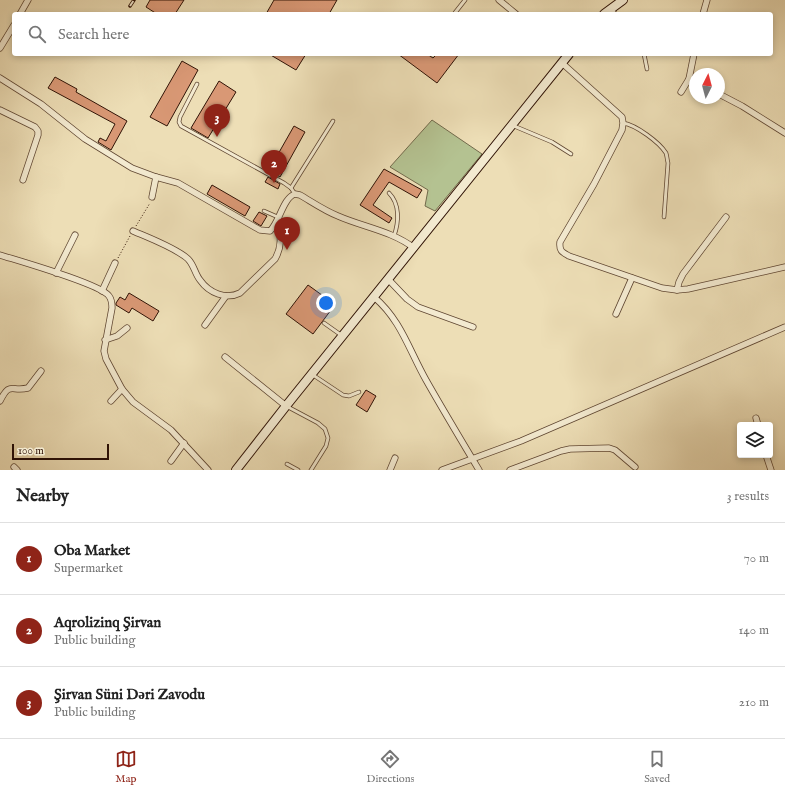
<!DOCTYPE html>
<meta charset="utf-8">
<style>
:root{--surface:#fff;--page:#f6f6f6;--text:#222;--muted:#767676;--line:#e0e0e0;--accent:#8f2418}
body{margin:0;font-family:"IM FELL English",serif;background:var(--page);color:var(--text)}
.controls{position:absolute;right:12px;bottom:12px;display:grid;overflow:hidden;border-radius:4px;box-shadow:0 2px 6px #0003}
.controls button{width:36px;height:36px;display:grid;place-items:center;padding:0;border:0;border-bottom:1px solid var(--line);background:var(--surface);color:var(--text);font:20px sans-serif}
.compass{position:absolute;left:689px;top:68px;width:36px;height:36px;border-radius:50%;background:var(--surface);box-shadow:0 2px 6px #0003;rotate:6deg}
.scale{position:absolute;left:12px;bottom:10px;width:97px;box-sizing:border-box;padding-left:4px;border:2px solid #301306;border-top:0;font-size:11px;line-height:14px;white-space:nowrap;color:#301306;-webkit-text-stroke:3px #f3ead0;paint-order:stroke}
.you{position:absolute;left:326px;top:303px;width:14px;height:14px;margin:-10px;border:3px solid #fff;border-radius:50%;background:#1a73e8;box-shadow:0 0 0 6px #1a73e833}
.badge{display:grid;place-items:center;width:26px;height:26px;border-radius:50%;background:var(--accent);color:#fff;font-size:13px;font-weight:700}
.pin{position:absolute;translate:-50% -33px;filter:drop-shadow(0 1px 2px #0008)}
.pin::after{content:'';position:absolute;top:21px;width:14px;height:12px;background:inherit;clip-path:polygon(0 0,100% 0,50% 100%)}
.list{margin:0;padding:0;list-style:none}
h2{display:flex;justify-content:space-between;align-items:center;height:52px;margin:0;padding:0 16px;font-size:17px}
h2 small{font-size:13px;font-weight:400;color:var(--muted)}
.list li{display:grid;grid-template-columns:26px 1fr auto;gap:12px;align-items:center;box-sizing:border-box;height:72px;padding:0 16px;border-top:1px solid var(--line)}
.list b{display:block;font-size:15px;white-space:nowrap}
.list p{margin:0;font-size:13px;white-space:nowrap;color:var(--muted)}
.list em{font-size:13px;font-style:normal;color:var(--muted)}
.icon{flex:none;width:22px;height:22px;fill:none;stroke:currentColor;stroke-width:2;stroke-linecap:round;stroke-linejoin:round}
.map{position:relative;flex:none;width:785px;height:470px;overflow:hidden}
.search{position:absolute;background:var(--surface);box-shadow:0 2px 6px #0003;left:12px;right:12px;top:12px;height:44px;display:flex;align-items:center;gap:10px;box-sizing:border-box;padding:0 14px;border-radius:4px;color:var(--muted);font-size:15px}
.sheet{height:268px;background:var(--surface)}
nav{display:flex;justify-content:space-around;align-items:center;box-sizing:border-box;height:56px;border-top:1px solid var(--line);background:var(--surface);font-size:11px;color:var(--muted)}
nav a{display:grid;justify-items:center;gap:2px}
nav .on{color:var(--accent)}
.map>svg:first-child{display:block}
</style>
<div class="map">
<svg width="785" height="470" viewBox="0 0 785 470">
<rect width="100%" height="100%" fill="#eddeb6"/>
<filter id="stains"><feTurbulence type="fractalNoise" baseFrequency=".005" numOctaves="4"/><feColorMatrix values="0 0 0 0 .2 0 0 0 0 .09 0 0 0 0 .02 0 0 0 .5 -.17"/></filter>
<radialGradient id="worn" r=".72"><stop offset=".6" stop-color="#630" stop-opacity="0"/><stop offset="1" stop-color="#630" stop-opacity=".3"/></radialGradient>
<!-- green -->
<polygon fill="#b4c291" stroke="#726a4c" points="432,120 482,154 435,211 425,206 428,190 390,167"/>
<!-- building -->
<g fill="#d99875" stroke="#301306">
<polygon points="150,0 184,0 175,14 157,14 146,7"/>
<polygon points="274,0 337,0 329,14 266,14"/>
<polygon points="269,54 306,54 296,70"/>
<polygon points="398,54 427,54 433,58 437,54 459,54 437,83"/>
<polygon points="182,61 198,70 167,126 150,117"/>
<polygon points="55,77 77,89 76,92 127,121 111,150 98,142 100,138 106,141 115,124 48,88"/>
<polygon points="219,81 236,92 208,138 191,128"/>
<polygon points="294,126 305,132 280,177 269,170"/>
<polygon points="384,169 422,190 417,198 389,182 373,205 392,218 389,223 360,205"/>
<polygon points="268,177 280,184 278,189 265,182"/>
<polygon points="212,185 250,207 245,216 207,194"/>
<polygon points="259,212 267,216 261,226 253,221"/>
<polygon points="308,285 326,298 322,304 331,310 313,334 286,314"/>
<polygon points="129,293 159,311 153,321 132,308 129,313 116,305 116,303 120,297 125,300"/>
<polygon points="366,390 376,396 367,412 356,405"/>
</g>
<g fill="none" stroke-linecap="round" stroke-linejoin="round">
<defs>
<g id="lane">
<polyline points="611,10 616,14"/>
<polyline points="454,14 465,0"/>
<polyline points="644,54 647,69"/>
<polyline points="197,84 180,117 179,122 181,126 284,183 291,188 295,194"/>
<path d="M623,123C636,125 659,142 666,153C667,156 667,159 668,163L664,217"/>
<polyline points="514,126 552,142 571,154"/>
<polyline points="291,188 333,121"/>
<path d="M389,193C400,204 399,222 394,236"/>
<polyline points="264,211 280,218"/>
<polyline points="324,323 341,335"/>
<polyline points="313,375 343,395 349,396 359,392"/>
<polyline points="288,407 318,423 325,429 328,438 326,446 311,470"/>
<polyline points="287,464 298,470"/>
</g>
<g id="street">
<polyline points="499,0 516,14"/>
<polyline points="20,14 28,0"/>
<polyline points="703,14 707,0"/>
<polyline points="0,48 14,25"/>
<polyline points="694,54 689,79 695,82"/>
<path d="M562,63L622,117L623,123L622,130L594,184L560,242C559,251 562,252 569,256L662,288L677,290L688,289L785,267"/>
<path d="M0,78L41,104L85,139L132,168L156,177L178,183L260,230L270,231C280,221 283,198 295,194L300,195C312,202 325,211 338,216C363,227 392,231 414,248"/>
<polyline points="681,92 689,79"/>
<polyline points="719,94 742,106 785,133"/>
<polyline points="0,110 35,127 38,131 38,135 23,180"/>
<polyline points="152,197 156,177"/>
<path d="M133,231C149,238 176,248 188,259C194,265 195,274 200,280C209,293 226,300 240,293L275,259C282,247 281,236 278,222"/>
<path d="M0,255C19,261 100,284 109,296C112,300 112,304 112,308L104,351L106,359L122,389L133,402L171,430L208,470"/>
<polyline points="56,273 75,235"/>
<polyline points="388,279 407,299 418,307 473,327"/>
<polyline points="677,290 679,282 683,274 726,217"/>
<polyline points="102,291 115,263"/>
<path d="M374,297C401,320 409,350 426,380C443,410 461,440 479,470"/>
<polyline points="616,314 632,278"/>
<polyline points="205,325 226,296"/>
<polyline points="105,340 117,336 127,328"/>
<polyline points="225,357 286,406"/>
<path d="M0,401C10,381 11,392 28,388L41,371"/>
<polyline points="111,401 122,389"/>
<polyline points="756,418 758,425"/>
<polyline points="766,455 771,470"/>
<polyline points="171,461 184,443"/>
<polyline points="14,467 17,470"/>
<polyline points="390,470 395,458"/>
<polyline points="442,470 521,441 785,327"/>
<polyline points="510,470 561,451 570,449 609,448 615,450 635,467"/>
</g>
<g id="secondary">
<polyline points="604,14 623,0"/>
<polyline points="236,470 286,406 569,54"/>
</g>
</defs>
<!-- lane casing -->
<use href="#lane" stroke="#5f4632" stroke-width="4.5"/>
<!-- street casing -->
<use href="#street" stroke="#5f4632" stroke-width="7"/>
<!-- secondary casing -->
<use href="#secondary" stroke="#301306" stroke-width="10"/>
<!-- path -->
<g stroke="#301306" stroke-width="1" stroke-dasharray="1 2" stroke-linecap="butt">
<polyline points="136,226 150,203"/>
<polyline points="118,258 130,236"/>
</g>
<!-- lane -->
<use href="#lane" stroke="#f3ead0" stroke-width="3"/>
<!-- street -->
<use href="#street" stroke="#f3ead0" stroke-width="5.5"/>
<!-- secondary -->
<use href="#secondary" stroke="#f3ead0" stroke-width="8"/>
<defs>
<polyline id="rail" points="130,6 134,0"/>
</defs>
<!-- rail casing -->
<use href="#rail" stroke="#301306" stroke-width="3.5"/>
<!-- rail -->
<use href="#rail" stroke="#f3ead0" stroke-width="2" stroke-dasharray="6" stroke-linecap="butt"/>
</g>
<rect width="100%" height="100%" filter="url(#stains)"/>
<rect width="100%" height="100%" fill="url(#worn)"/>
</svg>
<div class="controls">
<button><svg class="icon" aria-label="layers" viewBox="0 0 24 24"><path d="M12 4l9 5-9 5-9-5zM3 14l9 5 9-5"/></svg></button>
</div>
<svg class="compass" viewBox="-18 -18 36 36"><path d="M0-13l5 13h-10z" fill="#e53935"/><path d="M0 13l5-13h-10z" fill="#767676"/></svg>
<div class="scale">100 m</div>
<div class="you"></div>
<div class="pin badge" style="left:287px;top:250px">1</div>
<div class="pin badge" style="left:274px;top:183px">2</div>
<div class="pin badge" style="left:217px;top:137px">3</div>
<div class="search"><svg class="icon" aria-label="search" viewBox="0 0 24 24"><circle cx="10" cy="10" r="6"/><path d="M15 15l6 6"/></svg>Search here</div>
</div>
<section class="sheet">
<h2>Nearby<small>3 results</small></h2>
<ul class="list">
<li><span class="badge">1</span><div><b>Oba Market</b><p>Supermarket</p></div><em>70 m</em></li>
<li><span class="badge">2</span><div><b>Aqrolizinq Şirvan</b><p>Public building</p></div><em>140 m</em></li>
<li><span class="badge">3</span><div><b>Şirvan Süni Dəri Zavodu</b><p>Public building</p></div><em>210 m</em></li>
</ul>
</section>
<nav>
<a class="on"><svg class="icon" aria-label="map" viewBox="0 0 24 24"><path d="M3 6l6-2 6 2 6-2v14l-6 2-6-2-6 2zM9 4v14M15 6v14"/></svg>Map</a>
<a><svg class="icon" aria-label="directions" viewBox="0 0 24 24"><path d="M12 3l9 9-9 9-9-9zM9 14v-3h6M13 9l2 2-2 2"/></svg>Directions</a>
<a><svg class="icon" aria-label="saved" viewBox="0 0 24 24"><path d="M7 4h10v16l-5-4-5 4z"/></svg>Saved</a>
</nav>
